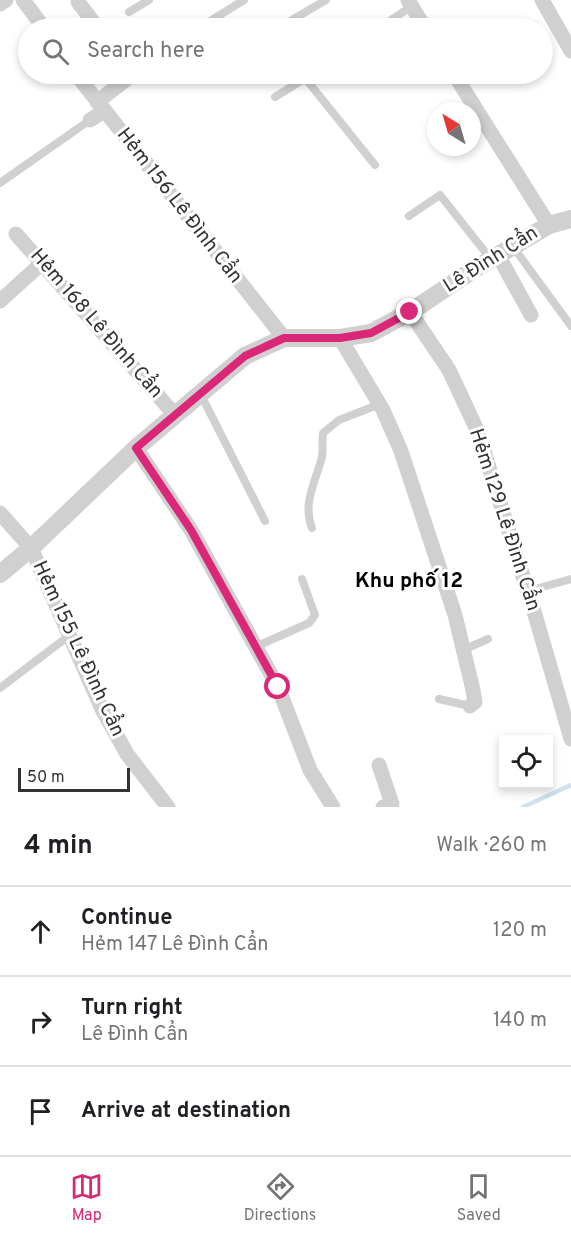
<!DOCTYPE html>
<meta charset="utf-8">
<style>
:root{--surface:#fff;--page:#f2f2f2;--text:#202124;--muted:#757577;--line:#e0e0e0;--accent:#db2777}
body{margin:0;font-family:Overpass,sans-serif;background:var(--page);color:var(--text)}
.controls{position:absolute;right:18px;bottom:18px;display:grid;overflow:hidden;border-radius:0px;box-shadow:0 3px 9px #0003}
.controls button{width:54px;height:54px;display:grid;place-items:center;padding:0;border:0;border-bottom:2px solid var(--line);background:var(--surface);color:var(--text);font:30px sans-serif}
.compass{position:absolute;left:427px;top:102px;width:54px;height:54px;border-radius:50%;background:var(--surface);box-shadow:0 3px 9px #0003;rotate:323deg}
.scale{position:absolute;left:18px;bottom:15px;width:112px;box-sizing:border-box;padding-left:6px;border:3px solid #333;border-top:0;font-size:16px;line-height:21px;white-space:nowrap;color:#333;-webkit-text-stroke:4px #fff;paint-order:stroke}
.stop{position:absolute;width:18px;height:18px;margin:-14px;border:4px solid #db2777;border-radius:50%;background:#fff}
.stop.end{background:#db2777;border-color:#fff;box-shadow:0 2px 6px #0008}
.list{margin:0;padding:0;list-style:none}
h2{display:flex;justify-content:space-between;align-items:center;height:78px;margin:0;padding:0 24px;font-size:26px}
h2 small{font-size:20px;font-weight:400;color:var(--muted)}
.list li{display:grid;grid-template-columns:39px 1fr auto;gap:18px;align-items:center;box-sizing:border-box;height:90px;padding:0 24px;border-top:2px solid var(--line)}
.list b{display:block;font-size:22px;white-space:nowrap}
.list p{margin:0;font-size:20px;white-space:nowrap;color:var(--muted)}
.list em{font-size:20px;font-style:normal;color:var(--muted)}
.icon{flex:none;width:33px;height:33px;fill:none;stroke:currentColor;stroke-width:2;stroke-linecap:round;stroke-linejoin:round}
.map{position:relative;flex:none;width:571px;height:807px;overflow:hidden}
.search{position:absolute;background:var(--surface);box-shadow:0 3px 9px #0003;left:18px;right:18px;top:18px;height:66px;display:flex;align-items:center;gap:15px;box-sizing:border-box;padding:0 21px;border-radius:33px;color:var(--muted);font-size:22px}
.sheet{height:348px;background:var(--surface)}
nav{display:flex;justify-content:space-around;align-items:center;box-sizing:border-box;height:84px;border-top:2px solid var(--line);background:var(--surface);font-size:16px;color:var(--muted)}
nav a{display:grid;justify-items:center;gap:3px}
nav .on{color:var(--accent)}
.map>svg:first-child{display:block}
</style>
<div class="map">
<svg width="571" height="807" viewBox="0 0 571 807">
<rect width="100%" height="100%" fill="#fff"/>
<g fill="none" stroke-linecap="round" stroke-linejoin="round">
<!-- stream -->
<polyline stroke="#cfe2ee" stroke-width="4.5" points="523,807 571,785"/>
<!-- service -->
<g stroke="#d0d0d0" stroke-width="8">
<polyline points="129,12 149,0"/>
<polyline points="199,28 244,0"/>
<polyline points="278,28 326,0"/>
<polyline points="379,28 412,6"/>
<polyline points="305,78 375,165"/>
<polyline points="275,97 312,74"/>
<polyline points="0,183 90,120"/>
<polyline points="409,216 440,195 490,258"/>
<polyline points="514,248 571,326"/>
<polyline points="201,395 265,521"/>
<path d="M312,528C302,503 316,481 322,457C323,449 322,440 323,433L339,420L380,404"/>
<polyline points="528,591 571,579"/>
<polyline points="255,647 309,623 315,615 302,579"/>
<polyline points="463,650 488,639"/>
<polyline points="0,688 70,635"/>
<polyline points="439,699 470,706"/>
</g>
<!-- minor -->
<g stroke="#d0d0d0" stroke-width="15">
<polyline points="23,0 44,28"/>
<polyline points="408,0 425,28"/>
<polyline points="542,0 571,51"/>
<polyline points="78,2 98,28"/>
<polyline points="0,4 6,0"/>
<polyline points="76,74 284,338"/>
<polyline points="454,74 549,225"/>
<polyline points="97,102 133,74"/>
<polyline points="90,120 104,111"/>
<polyline points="16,234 175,415"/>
<polyline points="498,255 531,315"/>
<polyline points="0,301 42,263"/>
<polyline points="410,312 449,370 478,432 536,618 571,739"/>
<polyline points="340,338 383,410 401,451 455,615 473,690 475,702 470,706"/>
<polyline points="136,448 191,530 278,687 310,770 333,807"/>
<polyline points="0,513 31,548 102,709 127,754 168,807"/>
<polyline points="379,765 392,804 383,807"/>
</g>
<!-- tertiary -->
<polyline stroke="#d0d0d0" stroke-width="18" points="0,574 31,548 136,448 245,356 284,338 340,338 371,333 410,312 473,270 549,225 571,219"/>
</g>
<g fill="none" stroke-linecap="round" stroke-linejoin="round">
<!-- route -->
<polyline stroke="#db2777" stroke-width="8" points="278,687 191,530 136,448 245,356 284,338 340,338 371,333 410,312"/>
</g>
<g text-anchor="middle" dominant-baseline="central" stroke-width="6" stroke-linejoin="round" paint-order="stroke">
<!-- street labels -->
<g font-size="20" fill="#333" stroke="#fff">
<text transform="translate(179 206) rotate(52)">Hẻm 156 Lê Đình Cẩn</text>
<text transform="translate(491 260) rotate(-32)">Lê Đình Cẩn</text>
<text transform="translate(96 324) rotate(49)">Hẻm 168 Lê Đình Cẩn</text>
<text transform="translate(504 520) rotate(72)">Hẻm 129 Lê Đình Cẩn</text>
<text transform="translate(78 649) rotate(65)">Hẻm 155 Lê Đình Cẩn</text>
</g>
<!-- neighbourhood labels -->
<g font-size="21" font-weight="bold" fill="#000" stroke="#fff">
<text x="409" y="581">Khu phố 12</text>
</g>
</g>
</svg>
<div class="controls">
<button><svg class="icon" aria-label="locate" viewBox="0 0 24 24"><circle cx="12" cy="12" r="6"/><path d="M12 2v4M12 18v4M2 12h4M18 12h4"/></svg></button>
</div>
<svg class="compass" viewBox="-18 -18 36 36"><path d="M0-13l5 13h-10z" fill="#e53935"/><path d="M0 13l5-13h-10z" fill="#757577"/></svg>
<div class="scale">50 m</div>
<div class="stop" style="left:278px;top:687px"></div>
<div class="stop end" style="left:410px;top:312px"></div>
<div class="search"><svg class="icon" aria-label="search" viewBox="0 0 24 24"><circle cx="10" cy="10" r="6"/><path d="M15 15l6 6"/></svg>Search here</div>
</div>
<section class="sheet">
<h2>4 min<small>Walk · 260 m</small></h2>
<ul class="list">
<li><svg class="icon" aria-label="ahead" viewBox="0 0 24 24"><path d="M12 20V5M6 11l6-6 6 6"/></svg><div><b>Continue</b><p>Hẻm 147 Lê Đình Cẩn</p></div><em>120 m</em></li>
<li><svg class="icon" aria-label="right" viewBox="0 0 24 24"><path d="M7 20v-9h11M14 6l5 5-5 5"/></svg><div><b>Turn right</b><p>Lê Đình Cẩn</p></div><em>140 m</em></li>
<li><svg class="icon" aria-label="arrive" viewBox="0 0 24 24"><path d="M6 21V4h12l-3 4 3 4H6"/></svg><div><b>Arrive at destination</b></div></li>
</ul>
</section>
<nav>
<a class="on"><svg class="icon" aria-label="map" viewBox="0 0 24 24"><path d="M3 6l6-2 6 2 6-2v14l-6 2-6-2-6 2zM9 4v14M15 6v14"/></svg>Map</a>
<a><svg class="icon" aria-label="directions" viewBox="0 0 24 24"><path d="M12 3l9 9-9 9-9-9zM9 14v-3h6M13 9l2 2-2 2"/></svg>Directions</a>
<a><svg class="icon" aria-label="saved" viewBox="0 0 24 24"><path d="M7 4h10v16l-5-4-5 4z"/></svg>Saved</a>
</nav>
